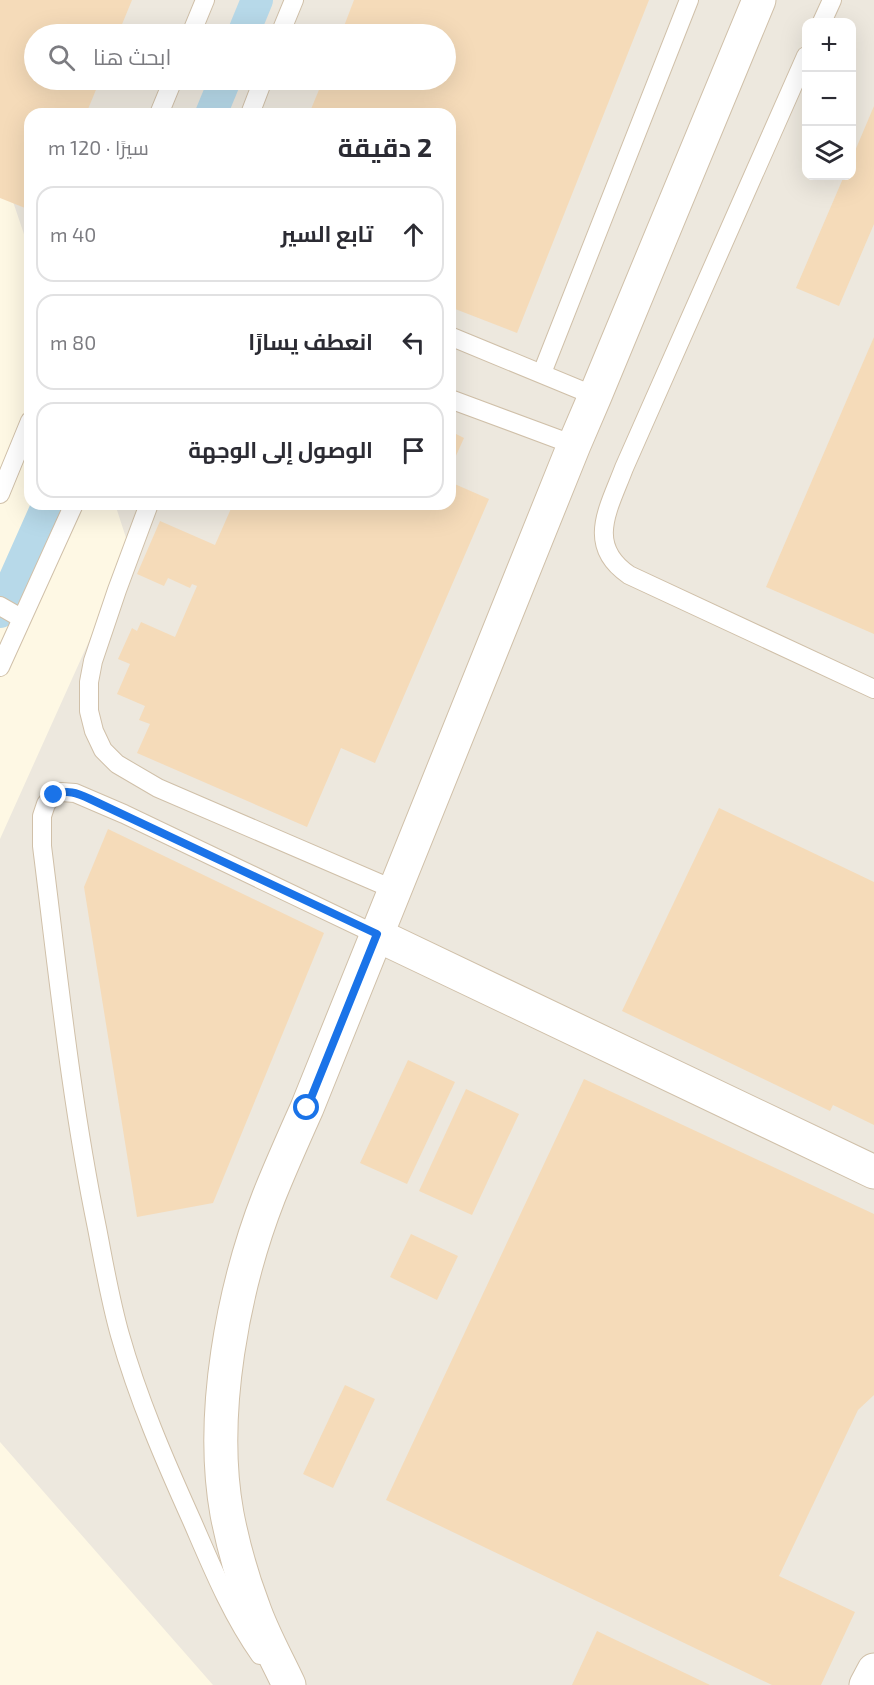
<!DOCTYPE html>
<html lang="ar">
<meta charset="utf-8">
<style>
:root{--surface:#fff;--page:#f2f2f3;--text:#2b2b33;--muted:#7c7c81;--line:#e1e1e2}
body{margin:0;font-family:"Exo 2",Cairo,sans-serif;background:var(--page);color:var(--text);direction:rtl}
.controls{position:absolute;right:18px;top:18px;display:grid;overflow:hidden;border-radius:12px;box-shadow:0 6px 24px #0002}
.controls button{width:54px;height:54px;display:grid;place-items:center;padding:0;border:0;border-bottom:2px solid var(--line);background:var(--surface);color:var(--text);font:30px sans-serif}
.stop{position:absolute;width:18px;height:18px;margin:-14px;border:4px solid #1a73e8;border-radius:50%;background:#fff}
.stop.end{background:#1a73e8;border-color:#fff;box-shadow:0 2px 6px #0008}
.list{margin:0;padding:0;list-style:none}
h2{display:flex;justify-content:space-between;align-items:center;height:78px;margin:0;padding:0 24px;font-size:26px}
h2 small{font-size:20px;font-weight:400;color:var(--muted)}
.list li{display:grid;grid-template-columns:39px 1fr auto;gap:18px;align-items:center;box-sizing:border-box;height:96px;margin:0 12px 12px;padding:0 12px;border:2px solid var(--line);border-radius:18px}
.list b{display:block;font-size:22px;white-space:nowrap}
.list em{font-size:20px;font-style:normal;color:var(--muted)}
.icon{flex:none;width:33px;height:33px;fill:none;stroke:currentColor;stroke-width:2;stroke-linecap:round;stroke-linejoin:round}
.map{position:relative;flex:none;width:874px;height:1685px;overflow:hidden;direction:ltr}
.search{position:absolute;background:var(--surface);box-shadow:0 6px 24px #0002;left:24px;top:24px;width:432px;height:66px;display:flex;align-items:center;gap:15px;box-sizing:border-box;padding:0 21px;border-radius:33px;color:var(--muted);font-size:22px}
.panel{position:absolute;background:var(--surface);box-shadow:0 6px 24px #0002;left:24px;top:108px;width:432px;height:402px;border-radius:18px;direction:rtl}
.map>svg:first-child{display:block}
</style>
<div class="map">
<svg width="874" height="1685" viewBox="0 0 874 1685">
<rect width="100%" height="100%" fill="#fef8e4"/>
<!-- industrial -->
<path fill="#ede8de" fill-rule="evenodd" d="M0,0H874V1685H213L0,1442V839L130,550L115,504H450V114H30V252L0,163ZM806,22H852V176H806ZM34,34H446V80H34Z"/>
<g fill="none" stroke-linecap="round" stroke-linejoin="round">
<!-- canal -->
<g stroke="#b7d9e9" stroke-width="32">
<polyline points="243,34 257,0"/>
<polyline points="211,114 225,80"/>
<polyline points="0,612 48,504"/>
</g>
</g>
<!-- building -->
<g fill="#f5dbb9">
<polygon points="0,0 132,0 118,34 34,34 34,80 100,80 86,114 30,114 30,210 0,198"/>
<polygon points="354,0 649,0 517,333 450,307 450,114 309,114 323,80 446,80 446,34 341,34"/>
<polygon points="874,106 874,224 839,306 796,288 844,176 852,176 852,158"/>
<polygon points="874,337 874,634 766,587"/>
<polygon points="450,431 464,438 450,469"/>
<polygon points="450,482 489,499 375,763 341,748 307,827 137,753 150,724 139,720 145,706 117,694 130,664 118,659 132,628 137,631 141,622 175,637 197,586 192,584 190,588 168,578 164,586 137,574 160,521 215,545 233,504 450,504"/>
<polygon points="719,808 874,882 874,1125 833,1105 830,1111 622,1011"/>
<polygon points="108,829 324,933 213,1203 137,1217 84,887"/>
<polygon points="408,1060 455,1082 407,1184 360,1163"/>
<polygon points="584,1079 874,1214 874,1395 858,1410 779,1576 855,1612 821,1685 772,1685 386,1500"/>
<polygon points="466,1089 519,1114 472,1215 419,1191"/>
<polygon points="411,1234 458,1256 437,1300 390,1277"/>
<polygon points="345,1385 375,1399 333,1488 303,1474"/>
<polygon points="597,1631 710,1685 572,1685"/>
</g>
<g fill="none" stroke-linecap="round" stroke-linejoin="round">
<defs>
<g id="lane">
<polyline points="822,22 832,0"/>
<polyline points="191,34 205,0"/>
<polyline points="280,34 294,0"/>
<path d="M806,56L624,468C609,508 585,545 629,575L874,689"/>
<polyline points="159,114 173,80"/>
<polyline points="250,114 263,80"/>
<polyline points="452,337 595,396"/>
<polyline points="542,373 689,0"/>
<polyline points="450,399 574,445"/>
<polyline points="0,494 30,421"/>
<polyline points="149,504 117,590 93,661 89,682 89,711 94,731 103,750 117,764 158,788 395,890"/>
<polyline points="0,606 21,618"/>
<polyline points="0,667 74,504"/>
<path d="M260,1655C231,1614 212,1567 192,1521C165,1461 138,1399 120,1335C110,1300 104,1264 97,1228C71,1102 58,973 42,846V816L46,804L53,795L61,792L75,793L124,814L377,935"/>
</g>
<g id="street">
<polyline points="377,935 874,1172"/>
<path d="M289,1685C277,1659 262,1633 253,1606C242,1577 233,1545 227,1514C209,1415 233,1288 269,1196C281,1166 294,1137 307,1108L574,445L595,396L759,0"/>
<polyline points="866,1685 874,1670"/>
</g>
</defs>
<!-- lane casing -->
<use href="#lane" stroke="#d0c0a9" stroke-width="20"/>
<!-- street casing -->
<use href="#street" stroke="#d0c0a9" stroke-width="35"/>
<!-- lane -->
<use href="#lane" stroke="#fff" stroke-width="18"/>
<!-- street -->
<use href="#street" stroke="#fff" stroke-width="33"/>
</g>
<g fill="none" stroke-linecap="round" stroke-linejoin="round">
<!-- route -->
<path stroke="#1a73e8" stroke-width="8" d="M54,795C67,789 77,793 90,799L377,934L307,1108"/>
</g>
</svg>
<div class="controls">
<button>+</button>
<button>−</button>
<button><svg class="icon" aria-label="layers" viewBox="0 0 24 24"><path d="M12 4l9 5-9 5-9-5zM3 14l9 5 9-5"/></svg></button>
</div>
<div class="stop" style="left:307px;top:1108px"></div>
<div class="stop end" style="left:54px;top:795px"></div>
<div class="search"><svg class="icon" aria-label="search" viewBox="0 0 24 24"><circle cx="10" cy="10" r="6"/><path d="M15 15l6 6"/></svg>ابحث هنا</div>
<section class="panel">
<h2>2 دقيقة<small>سيرًا · 120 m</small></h2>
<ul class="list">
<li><svg class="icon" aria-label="ahead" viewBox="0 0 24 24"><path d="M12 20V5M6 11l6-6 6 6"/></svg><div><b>تابع السير</b></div><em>40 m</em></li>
<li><svg class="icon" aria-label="left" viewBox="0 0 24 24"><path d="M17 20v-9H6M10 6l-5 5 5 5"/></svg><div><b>انعطف يسارًا</b></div><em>80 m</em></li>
<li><svg class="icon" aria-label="arrive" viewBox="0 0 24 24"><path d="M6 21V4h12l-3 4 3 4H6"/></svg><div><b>الوصول إلى الوجهة</b></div></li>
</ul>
</section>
</div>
